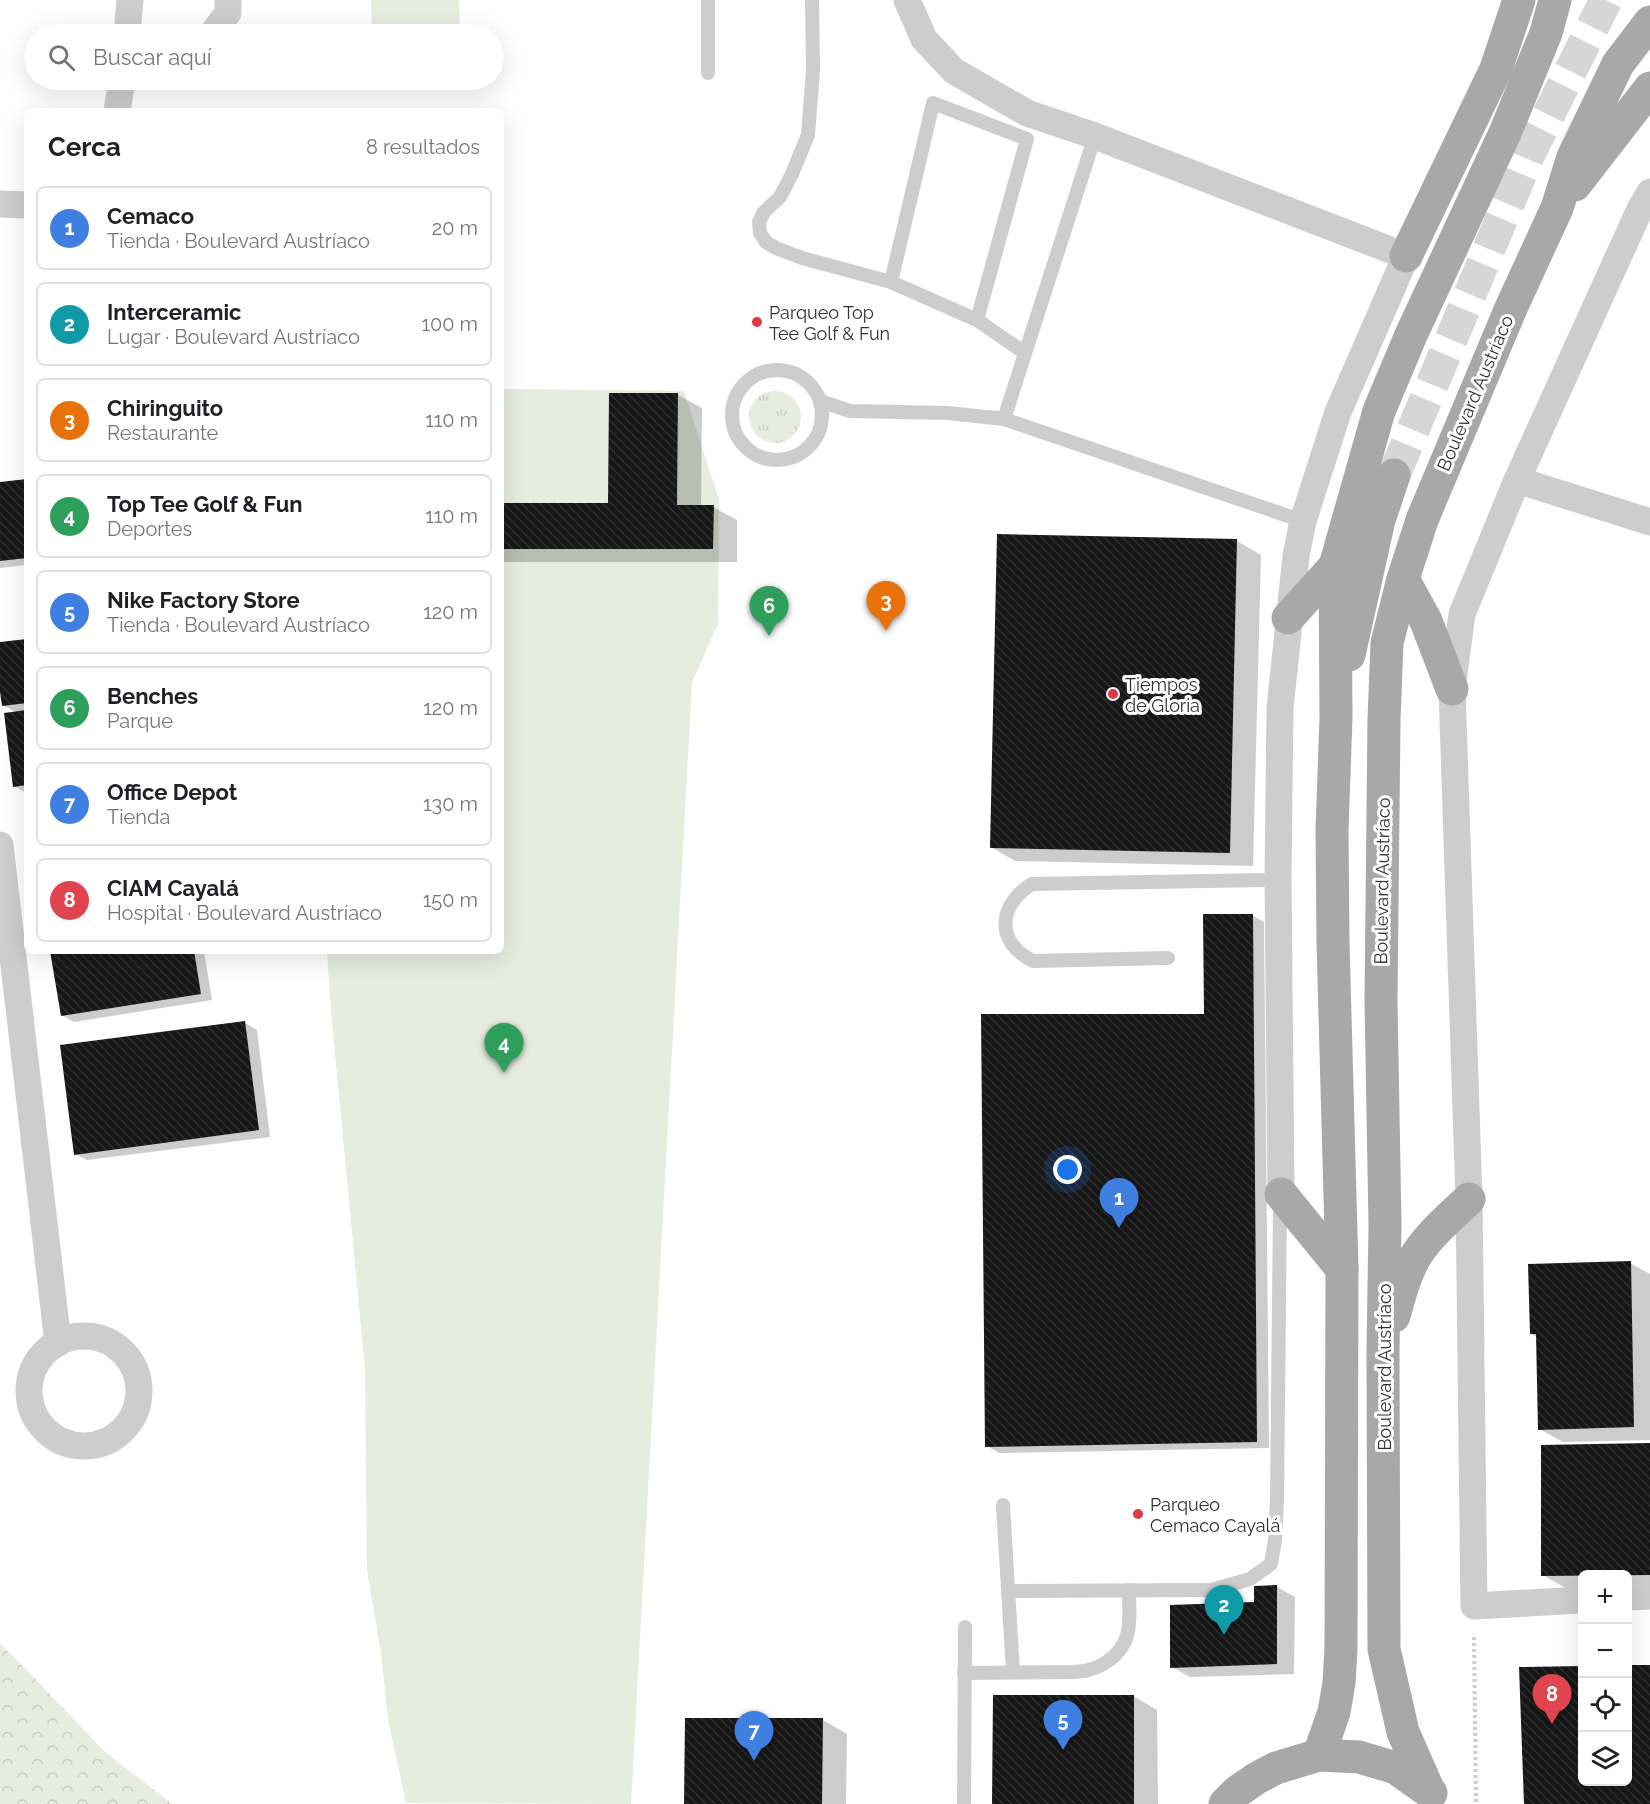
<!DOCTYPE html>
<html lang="es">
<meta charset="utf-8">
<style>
:root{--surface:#fff;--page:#f6f6f6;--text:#202124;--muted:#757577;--line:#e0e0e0;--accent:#2563eb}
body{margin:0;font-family:Raleway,sans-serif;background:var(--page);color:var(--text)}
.controls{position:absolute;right:18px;bottom:18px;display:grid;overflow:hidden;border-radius:9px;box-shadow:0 6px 24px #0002}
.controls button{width:54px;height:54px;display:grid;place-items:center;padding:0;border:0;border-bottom:2px solid var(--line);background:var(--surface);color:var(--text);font:30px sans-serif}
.you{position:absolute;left:1068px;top:1170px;width:21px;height:21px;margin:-15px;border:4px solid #fff;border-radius:50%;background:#1a73e8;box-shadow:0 0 0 9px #1a73e833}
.badge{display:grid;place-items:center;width:39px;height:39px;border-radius:50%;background:var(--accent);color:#fff;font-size:20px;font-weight:700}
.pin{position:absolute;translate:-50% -50px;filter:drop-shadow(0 2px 3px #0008)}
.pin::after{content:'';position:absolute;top:32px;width:21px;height:18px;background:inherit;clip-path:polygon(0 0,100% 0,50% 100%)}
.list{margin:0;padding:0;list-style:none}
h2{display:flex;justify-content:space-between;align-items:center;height:78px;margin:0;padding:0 24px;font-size:26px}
h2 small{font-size:20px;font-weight:400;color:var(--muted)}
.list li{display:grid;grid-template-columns:39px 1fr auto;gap:18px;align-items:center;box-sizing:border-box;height:84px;margin:0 12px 12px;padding:0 12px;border:2px solid var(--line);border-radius:9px}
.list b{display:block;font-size:22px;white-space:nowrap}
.list p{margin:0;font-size:20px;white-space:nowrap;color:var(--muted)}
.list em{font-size:20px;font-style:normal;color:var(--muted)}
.icon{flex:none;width:33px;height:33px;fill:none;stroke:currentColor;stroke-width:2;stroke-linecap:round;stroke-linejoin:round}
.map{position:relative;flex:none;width:1650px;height:1804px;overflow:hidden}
.search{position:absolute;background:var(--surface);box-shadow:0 6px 24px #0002;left:24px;top:24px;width:480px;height:66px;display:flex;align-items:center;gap:15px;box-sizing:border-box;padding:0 21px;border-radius:33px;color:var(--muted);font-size:22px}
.panel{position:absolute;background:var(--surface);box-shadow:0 6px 24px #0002;left:24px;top:108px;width:480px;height:846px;border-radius:9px}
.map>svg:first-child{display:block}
</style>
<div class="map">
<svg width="1650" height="1804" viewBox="0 0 1650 1804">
<defs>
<pattern id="grass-tufts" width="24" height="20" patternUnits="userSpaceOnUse" patternTransform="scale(1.5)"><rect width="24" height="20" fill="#e6eddf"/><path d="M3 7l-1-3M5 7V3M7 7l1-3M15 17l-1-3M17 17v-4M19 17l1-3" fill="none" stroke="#c6ccc0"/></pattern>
<pattern id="forest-crowns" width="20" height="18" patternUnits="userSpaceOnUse" patternTransform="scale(1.5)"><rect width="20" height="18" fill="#e6eddf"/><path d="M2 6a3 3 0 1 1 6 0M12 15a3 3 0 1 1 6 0" fill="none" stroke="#c6ccc0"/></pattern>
<pattern id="building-back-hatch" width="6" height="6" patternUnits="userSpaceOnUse" patternTransform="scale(1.5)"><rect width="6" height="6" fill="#171717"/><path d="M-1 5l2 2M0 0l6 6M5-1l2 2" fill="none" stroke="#303030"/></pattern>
</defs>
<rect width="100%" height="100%" fill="#fff"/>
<!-- grass -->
<circle fill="url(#grass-tufts)" cx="775" cy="417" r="26"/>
<!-- forest -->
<polygon fill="url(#forest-crowns)" points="0,1644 19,1662 104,1751 172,1804 0,1804"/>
<!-- pitch -->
<g fill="#e6eddf">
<polygon points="371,0 459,0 460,34 372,34"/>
<polygon points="501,389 684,391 719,500 718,624 692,682 631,1804 406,1803 388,1720 381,1653 367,1570 365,1369 331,1011 327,951 501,951"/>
</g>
<!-- shadow -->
<g fill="#0003">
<polygon points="678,395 702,408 701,507 713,507 737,520 737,562 501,562 501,504 610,504"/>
<polygon points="27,480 27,573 26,565 0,568 0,483"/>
<polygon points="1237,541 1261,555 1253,866 1015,861 991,847"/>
<polygon points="27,640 27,792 26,793 14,786 17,713 3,705 0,681 0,644"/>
<polygon points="1252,915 1264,922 1269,1448 999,1453 987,1446 1205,1015"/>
<polygon points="52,951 204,951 212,1000 74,1022 62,1015"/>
<polygon points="245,1023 257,1030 270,1137 87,1160 75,1154"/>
<polygon points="1630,1263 1650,1274 1650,1440 1563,1442 1539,1429 1537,1337 1531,1334"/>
<polygon points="1650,1445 1650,1588 1628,1588 1628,1574 1582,1574 1582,1589 1567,1589 1543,1575"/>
<polygon points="1277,1587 1295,1597 1294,1674 1190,1677 1172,1667"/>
<polygon points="1650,1666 1650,1804 1525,1804 1520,1669 1582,1668 1582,1782 1628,1782 1628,1667"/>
<polygon points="1133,1696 1157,1710 1158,1804 993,1804"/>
<polygon points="823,1720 847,1734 846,1804 686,1804"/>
</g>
<!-- building -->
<g fill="url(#building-back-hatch)">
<polygon points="609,393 678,393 677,505 714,505 713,549 501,549 501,503 608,503"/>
<polygon points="27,479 27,558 0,561 0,482"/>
<polygon points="997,534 1237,539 1230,853 990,848"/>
<polygon points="27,639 27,703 2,706 0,692 0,642"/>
<polygon points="27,710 27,785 13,787 4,713"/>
<polygon points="1203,914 1253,914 1257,1442 985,1447 981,1014 1204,1014"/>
<polygon points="50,951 194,951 201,994 61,1016"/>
<polygon points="245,1021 259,1130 74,1155 60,1045"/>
<polygon points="1631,1261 1634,1427 1538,1430 1536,1334 1530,1334 1528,1264"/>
<polygon points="1650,1443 1650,1575 1541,1576 1541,1445"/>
<polygon points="1277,1585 1277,1664 1170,1668 1170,1605 1254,1602 1254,1586"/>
<polygon points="1628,1665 1650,1665 1650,1804 1524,1804 1519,1667 1582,1666 1582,1782 1628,1782"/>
<polygon points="993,1695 1134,1695 1134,1804 992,1804"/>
<polygon points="685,1718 823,1718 822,1804 684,1804"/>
</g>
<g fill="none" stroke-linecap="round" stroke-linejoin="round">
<!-- primary-tunnel -->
<polyline stroke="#d6d6d6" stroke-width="33" stroke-dasharray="33 16" stroke-linecap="butt" points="1394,475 1529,154 1606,0"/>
<!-- path -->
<polyline stroke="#cdcdcd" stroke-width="4" stroke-dasharray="3 3" stroke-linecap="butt" points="1474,1637 1476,1804"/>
<!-- service -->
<g stroke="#cdcdcd" stroke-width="14">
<polyline points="708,0 708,73"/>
<polyline points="812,0 813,70 808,135 792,174 780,197 764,212 759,222 760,233 766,242 776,248 802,258 891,282 977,320 1025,353"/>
<polyline points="891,282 933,103 1027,139 977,320"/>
<circle cx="777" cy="415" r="45"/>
<polyline points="820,401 850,411 948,413 1004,419 1303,521"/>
<polyline points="1004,419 1095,136"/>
<path d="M1168,958L1033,961C995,942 998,905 1032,884L1265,880L1278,877"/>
<polyline points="1003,1505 1013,1672"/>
<polyline points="1008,1591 1211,1590 1250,1579 1271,1564 1275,1540 1277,1499 1280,1203"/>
<path d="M964,1673L1074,1672C1101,1671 1127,1654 1129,1624C1130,1613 1129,1601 1129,1590"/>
<polyline points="964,1804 965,1627"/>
</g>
<!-- minor -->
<g stroke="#cdcdcd" stroke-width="27">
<polyline points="907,0 924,39 954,71 1027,113 1095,136 1406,256 1338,412 1303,521 1296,556 1280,708 1278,877 1281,1194"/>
<polyline points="127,34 130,0"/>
<polyline points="212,34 228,13 228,0"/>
<polyline points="117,111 122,80"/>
<polyline points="0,204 27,205"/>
<polyline points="1517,480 1650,522"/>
<polyline points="0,845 58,1343"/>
<circle cx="84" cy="1391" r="55"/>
<polyline points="1628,1597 1650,1596"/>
<polyline points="1582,1600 1474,1606 1469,1199 1452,689 1462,614 1517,480 1640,209 1650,192"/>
</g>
<!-- primary -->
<g stroke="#a8a8a8" stroke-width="33">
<polyline points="1575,185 1650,88"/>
<polyline points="1406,256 1496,69 1519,0"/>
<polyline points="1403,579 1426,621 1452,689"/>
<polyline points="1288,618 1335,566"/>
<polyline points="1349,655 1379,520 1394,475"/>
<polyline points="1281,1194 1342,1269"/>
<path d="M1394,1316C1400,1295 1405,1273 1417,1254C1431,1233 1451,1216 1469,1199"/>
<polyline points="1319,1755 1334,1712 1339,1683 1341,1649 1342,1269 1333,942 1332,830 1336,718 1335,566 1379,411 1411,335 1505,133 1546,33 1555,0"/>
<polyline points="1428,1789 1403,1732 1384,1649 1383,1352 1385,1225 1381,1000 1384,719 1387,643 1403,579 1422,520 1511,308 1557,208 1573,157 1618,64 1650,22"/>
<polyline points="1225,1804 1238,1791 1257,1778 1276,1768 1319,1755 1359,1757 1396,1768 1431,1793"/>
</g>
</g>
<!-- markers -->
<g fill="#e03943" stroke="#fff" stroke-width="2">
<circle cx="757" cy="322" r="6"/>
<circle cx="1113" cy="694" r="6"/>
<circle cx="1138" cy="1514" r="6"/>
</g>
<g text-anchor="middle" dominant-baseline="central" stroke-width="6" stroke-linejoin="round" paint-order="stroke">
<!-- poi labels -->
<g font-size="18" fill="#303030" stroke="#fff" text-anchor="start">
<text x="769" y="312">Parqueo Top<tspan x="769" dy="21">Tee Golf &amp; Fun</tspan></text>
<text x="1125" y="684">Tiempos<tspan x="1125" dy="21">de Gloria</tspan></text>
<text x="1150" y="1504">Parqueo<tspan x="1150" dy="21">Cemaco Cayalá</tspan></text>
</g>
<!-- street labels -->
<g font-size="18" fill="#303030" stroke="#fff">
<text transform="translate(1475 393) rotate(-67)">Boulevard Austríaco</text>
<text transform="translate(1382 881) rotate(-89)">Boulevard Austríaco</text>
<text transform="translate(1384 1367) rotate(-90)">Boulevard Austríaco</text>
</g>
</g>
</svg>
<div class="controls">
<button>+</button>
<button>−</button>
<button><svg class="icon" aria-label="locate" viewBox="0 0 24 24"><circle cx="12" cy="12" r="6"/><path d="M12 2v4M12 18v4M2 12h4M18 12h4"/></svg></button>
<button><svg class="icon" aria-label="layers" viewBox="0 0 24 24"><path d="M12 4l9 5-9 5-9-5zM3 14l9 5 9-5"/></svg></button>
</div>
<div class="you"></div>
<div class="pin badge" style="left:1119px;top:1228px;background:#3f7fe0">1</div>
<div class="pin badge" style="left:1224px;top:1635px;background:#0f9aa8">2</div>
<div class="pin badge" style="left:886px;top:631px;background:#e8710a">3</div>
<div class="pin badge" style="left:504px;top:1073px;background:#2e9e5b">4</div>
<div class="pin badge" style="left:1063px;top:1750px;background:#3f7fe0">5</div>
<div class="pin badge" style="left:769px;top:636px;background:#2e9e5b">6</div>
<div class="pin badge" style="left:754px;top:1761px;background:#3f7fe0">7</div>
<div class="pin badge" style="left:1552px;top:1724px;background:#e0444e">8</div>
<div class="search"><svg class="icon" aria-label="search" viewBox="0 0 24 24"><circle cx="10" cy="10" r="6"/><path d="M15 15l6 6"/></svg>Buscar aquí</div>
<section class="panel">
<h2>Cerca<small>8 resultados</small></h2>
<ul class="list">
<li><span class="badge" style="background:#3f7fe0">1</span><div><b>Cemaco</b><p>Tienda · Boulevard Austríaco</p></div><em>20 m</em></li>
<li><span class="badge" style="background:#0f9aa8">2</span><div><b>Interceramic</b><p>Lugar · Boulevard Austríaco</p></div><em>100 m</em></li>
<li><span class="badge" style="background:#e8710a">3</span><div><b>Chiringuito</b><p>Restaurante</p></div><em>110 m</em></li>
<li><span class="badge" style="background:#2e9e5b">4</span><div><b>Top Tee Golf &amp; Fun</b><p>Deportes</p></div><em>110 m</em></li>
<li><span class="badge" style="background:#3f7fe0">5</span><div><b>Nike Factory Store</b><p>Tienda · Boulevard Austríaco</p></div><em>120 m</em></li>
<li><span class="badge" style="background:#2e9e5b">6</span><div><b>Benches</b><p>Parque</p></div><em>120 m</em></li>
<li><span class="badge" style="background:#3f7fe0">7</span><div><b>Office Depot</b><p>Tienda</p></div><em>130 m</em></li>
<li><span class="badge" style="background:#e0444e">8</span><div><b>CIAM Cayalá</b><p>Hospital · Boulevard Austríaco</p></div><em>150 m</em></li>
</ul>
</section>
</div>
